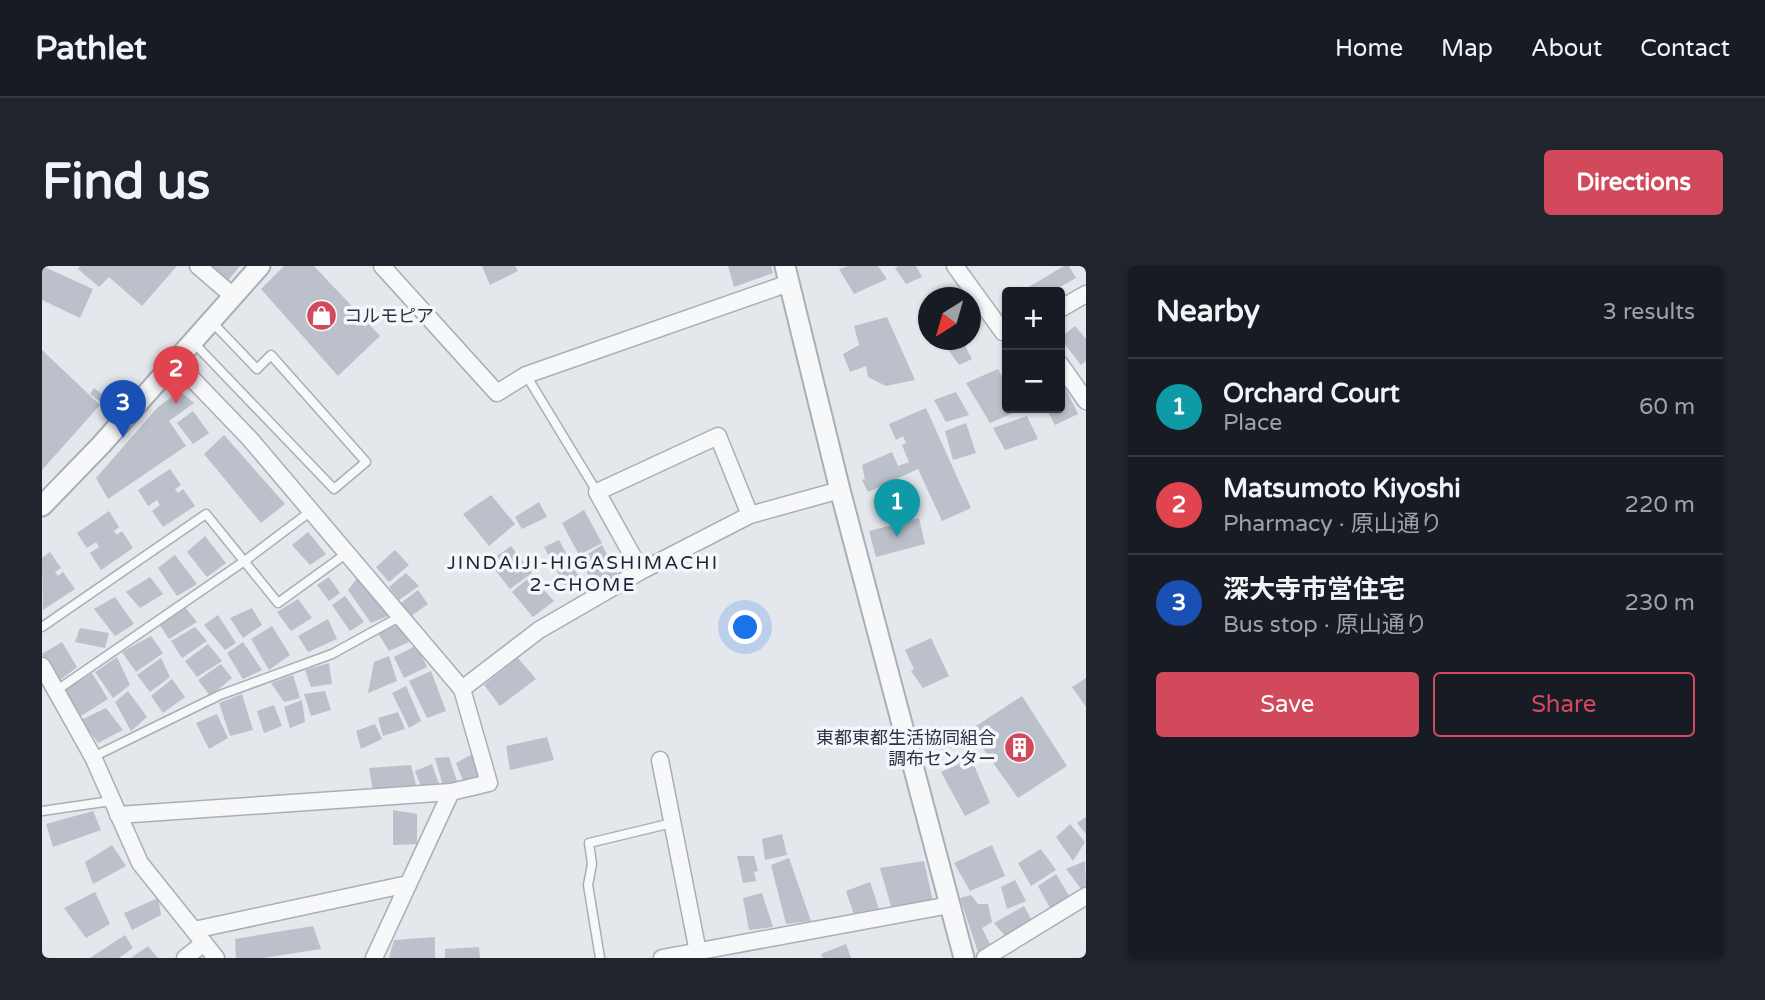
<!DOCTYPE html>
<meta charset="utf-8">
<style>
:root{--surface:#171b24;--page:#20242c;--text:#f1f3f6;--muted:#9ea1a6;--line:#363941;--accent:#d1495b}
body{margin:0;font-family:"Varela Round","Noto Sans JP",sans-serif;background:var(--page);color:var(--text)}
.controls{position:absolute;right:21px;top:21px;display:grid;overflow:hidden;border-radius:7px;box-shadow:0 2px 5px #0004}
.controls button{width:63px;height:63px;display:grid;place-items:center;padding:0;border:0;border-bottom:2px solid var(--line);background:var(--surface);color:var(--text);font:35px sans-serif}
.compass{position:absolute;left:876px;top:21px;width:63px;height:63px;border-radius:50%;background:var(--surface);box-shadow:0 2px 5px #0004;rotate:217deg}
.you{position:absolute;left:704px;top:362px;width:24px;height:24px;margin:-18px;border:5px solid #fff;border-radius:50%;background:#1a73e8;box-shadow:0 0 0 10px #1a73e833}
.badge{display:grid;place-items:center;width:46px;height:46px;border-radius:50%;background:var(--accent);color:#fff;font-size:23px;font-weight:700}
.pin{position:absolute;translate:-50% -58px;filter:drop-shadow(0 2px 4px #0008)}
.pin::after{content:'';position:absolute;top:37px;width:24px;height:21px;background:inherit;clip-path:polygon(0 0,100% 0,50% 100%)}
.list{margin:0;padding:0;list-style:none}
h2{display:flex;justify-content:space-between;align-items:center;height:91px;margin:0;padding:0 28px;font-size:30px}
h2 small{font-size:23px;font-weight:400;color:var(--muted)}
.list li{display:grid;grid-template-columns:46px 1fr auto;gap:21px;align-items:center;box-sizing:border-box;height:98px;padding:0 28px;border-top:2px solid var(--line)}
.list b{display:block;font-size:26px;white-space:nowrap}
.list p{margin:0;font-size:23px;white-space:nowrap;color:var(--muted)}
.list em{font-size:23px;font-style:normal;color:var(--muted)}
.actions{display:flex;gap:14px;padding:21px 28px}
.actions a{flex:1;padding:16px 0;border:2px solid var(--accent);border-radius:7px;text-align:center;font-size:24px;color:var(--accent)}
.actions .main{background:var(--accent);color:#fff}
.map{position:relative;flex:none;width:1044px;height:692px;overflow:hidden;border-radius:7px}
header{display:flex;align-items:center;gap:42px;box-sizing:border-box;height:98px;padding:0 35px;background:var(--surface);border-bottom:2px solid var(--line)}
header strong{font-size:33px}
nav{display:flex;gap:38px;margin-inline-start:auto;font-size:24px}
.intro{display:flex;align-items:center;justify-content:space-between;box-sizing:border-box;height:168px;padding:0 42px}
h1{margin:0;font-size:49px}
.button{padding:18px 32px;border-radius:7px;background:var(--accent);color:#fff;font-size:24px;font-weight:700}
main{display:flex;gap:42px;padding:0 42px}
aside{flex:1;background:var(--surface);border-radius:7px;box-shadow:0 2px 5px #0004}
.map>svg:first-child{display:block}
</style>
<header>
<strong>Pathlet</strong>
<nav><a>Home</a><a>Map</a><a>About</a><a>Contact</a></nav>
</header>
<div class="intro"><h1>Find us</h1><a class="button">Directions</a></div>
<main>
<div class="map">
<svg width="1044" height="692" viewBox="0 0 1044 692">
<rect width="100%" height="100%" fill="#e4e7ec"/>
<!-- building -->
<g fill="#bbc0ca">
<polygon points="0,0 51,23 38,52 0,34"/>
<polygon points="38,0 135,0 100,40 67,11 57,21 36,3"/>
<polygon points="166,0 198,0 185,16"/>
<polygon points="242,0 272,0 338,70 296,110 219,23"/>
<polygon points="440,0 473,0 476,5 448,19"/>
<polygon points="686,0 729,0 731,7 692,21"/>
<polygon points="806,0 836,0 845,13 812,28 797,3"/>
<polygon points="857,0 874,0 880,11 864,18 853,2"/>
<polygon points="1022,0 1027,0 1034,12 1009,26 987,26 985,22"/>
<polygon points="845,51 873,114 844,120 826,111 824,100 808,106 801,88 817,79 812,60"/>
<polygon points="1033,60 1044,73 1044,95 1039,99 1018,72"/>
<polygon points="921,76 930,93 917,99 905,82"/>
<polygon points="0,84 58,139 0,204"/>
<polygon points="956,103 965,120 965,142 978,144 948,157 924,117"/>
<polygon points="1023,121 1036,148 1013,159 1004,142 1018,142 1018,124"/>
<polygon points="52,122 65,132 61,138 48,128"/>
<polygon points="138,125 152,137 127,155 144,180 66,233 54,212 116,141"/>
<polygon points="914,126 927,149 904,156 892,134"/>
<polygon points="884,142 929,242 900,255 876,203 826,226 820,214 823,213 820,199 850,186 856,200 867,196 860,179 864,177 861,170 854,174 847,158"/>
<polygon points="151,145 167,167 151,178 135,157"/>
<polygon points="985,150 996,173 963,184 951,162"/>
<polygon points="924,157 934,187 911,194 903,165"/>
<polygon points="182,169 243,238 219,257 162,188"/>
<polygon points="128,203 139,219 133,223 136,227 141,223 153,240 121,261 110,245 118,239 115,234 106,240 96,224"/>
<polygon points="449,229 473,258 447,280 421,248"/>
<polygon points="497,236 505,251 480,263 473,251"/>
<polygon points="542,244 560,277 537,289 520,257"/>
<polygon points="67,245 77,261 72,265 75,269 80,265 91,282 59,304 48,287 57,281 54,276 45,282 35,267"/>
<polygon points="877,252 883,278 834,291 827,265"/>
<polygon points="266,266 284,288 268,299 250,279"/>
<polygon points="163,270 184,297 165,311 145,286"/>
<polygon points="517,274 539,315 525,324 502,281"/>
<polygon points="560,279 578,313 555,325 538,293"/>
<polygon points="469,280 490,307 468,323 447,296"/>
<polygon points="353,284 367,299 347,316 334,301"/>
<polygon points="8,286 19,302 13,306 16,310 21,306 33,323 1,344 0,292"/>
<polygon points="133,289 155,318 135,330 116,302"/>
<polygon points="364,307 377,320 357,334 347,321"/>
<polygon points="489,310 512,335 491,351 470,326"/>
<polygon points="108,311 121,328 98,342 84,326"/>
<polygon points="287,311 298,327 287,335 275,319"/>
<polygon points="316,311 346,350 329,357 306,324"/>
<polygon points="376,324 386,338 369,350 359,337"/>
<polygon points="303,330 322,356 308,365 290,339"/>
<polygon points="73,331 92,358 73,370 52,343"/>
<polygon points="256,333 270,352 249,365 235,346"/>
<polygon points="142,340 155,356 127,373 117,358"/>
<polygon points="210,342 220,359 201,372 188,352"/>
<polygon points="176,349 194,377 183,384 162,359"/>
<polygon points="286,353 295,373 266,386 256,370"/>
<polygon points="358,358 367,376 347,385 336,367"/>
<polygon points="230,360 248,389 227,404 209,373"/>
<polygon points="153,361 165,375 140,392 129,375"/>
<polygon points="38,362 67,367 63,382 33,376"/>
<polygon points="109,370 121,387 94,406 80,386"/>
<polygon points="889,372 907,410 881,422 869,405 872,403 863,384"/>
<polygon points="20,376 35,401 17,415 0,388"/>
<polygon points="201,376 220,404 201,413 185,387"/>
<polygon points="166,378 180,395 155,411 143,395"/>
<polygon points="375,379 385,401 362,412 352,391"/>
<polygon points="347,390 355,415 326,427 332,396"/>
<polygon points="75,391 88,419 71,432 53,406"/>
<polygon points="119,392 128,411 108,426 95,409"/>
<polygon points="476,392 494,413 458,440 442,419"/>
<polygon points="287,397 290,418 269,421 263,404"/>
<polygon points="179,398 190,412 168,430 156,414"/>
<polygon points="389,405 404,445 385,452 367,415"/>
<polygon points="50,407 66,433 39,450 23,424"/>
<polygon points="251,409 258,432 242,436 229,417"/>
<polygon points="1044,412 1044,441 1030,421"/>
<polygon points="130,413 143,431 121,447 109,430"/>
<polygon points="364,420 379,455 367,462 350,427"/>
<polygon points="86,425 105,451 89,465 73,436"/>
<polygon points="283,425 289,444 269,450 262,428"/>
<polygon points="200,428 211,464 188,470 177,437"/>
<polygon points="980,430 1025,500 976,532 928,464"/>
<polygon points="260,434 263,456 248,462 242,441"/>
<polygon points="232,439 240,460 222,467 215,445"/>
<polygon points="64,442 81,464 56,477 39,454"/>
<polygon points="356,446 363,463 341,470 336,452"/>
<polygon points="175,448 186,472 167,483 154,457"/>
<polygon points="333,458 340,473 319,483 314,465"/>
<polygon points="505,471 512,494 468,504 464,480"/>
<polygon points="434,486 442,510 422,517 414,497"/>
<polygon points="407,491 416,518 401,520 393,492"/>
<polygon points="929,492 948,537 923,550 899,506"/>
<polygon points="390,498 398,521 382,528 373,505"/>
<polygon points="369,499 375,523 331,525 327,502"/>
<polygon points="351,544 375,548 375,578 351,579"/>
<polygon points="51,545 59,564 11,581 4,558"/>
<polygon points="1044,551 1044,568 1035,557"/>
<polygon points="1028,558 1043,576 1031,595 1014,571"/>
<polygon points="740,568 745,589 723,594 720,573"/>
<polygon points="70,579 84,600 51,618 43,596"/>
<polygon points="950,579 963,610 928,625 912,597"/>
<polygon points="999,583 1014,604 989,620 976,597"/>
<polygon points="695,590 712,590 716,605 712,606 714,615 701,617"/>
<polygon points="747,592 769,655 744,658 729,599"/>
<polygon points="882,595 891,636 851,647 838,602"/>
<polygon points="1043,595 1044,620 1039,623 1024,603"/>
<polygon points="1014,608 1029,633 1009,644 996,620"/>
<polygon points="973,614 984,635 965,643 959,621"/>
<polygon points="828,616 838,646 813,652 804,625"/>
<polygon points="53,626 68,658 44,672 22,642"/>
<polygon points="720,627 731,661 707,664 701,632"/>
<polygon points="929,629 936,638 946,638 950,656 940,662 949,680 936,686 918,632"/>
<polygon points="116,632 119,649 90,664 82,647"/>
<polygon points="982,640 990,655 963,670 952,657"/>
<polygon points="271,660 279,683 221,692 194,692 193,673"/>
<polygon points="83,669 91,682 77,692 48,692"/>
<polygon points="393,671 393,692 347,692 352,674"/>
<polygon points="804,678 809,692 781,692 779,688"/>
<polygon points="106,680 116,692 89,692"/>
<polygon points="437,681 438,692 403,692 403,683"/>
</g>
<g fill="none" stroke-linecap="round" stroke-linejoin="round">
<defs>
<g id="service">
<polyline points="151,76 292,223 324,196 229,89 215,103 169,55"/>
<polyline points="484,109 555,226"/>
<polyline points="0,361 164,248 236,337 305,287"/>
<polyline points="15,424 204,294 269,245"/>
<polyline points="51,491 178,429 290,388 359,350"/>
<polyline points="0,545 69,535"/>
<polyline points="558,692 546,619 550,598 547,577 630,557"/>
</g>
<g id="minor">
<polyline points="156,0 191,30"/>
<polyline points="340,0 455,127 484,109 747,17"/>
<polyline points="913,0 961,66 965,65"/>
<polyline points="1018,43 1044,28"/>
<polyline points="1018,98 1044,135"/>
<polyline points="599,305 555,226 676,170 708,249"/>
<polyline points="0,400 51,491 98,597 174,692"/>
<polyline points="420,423 497,364 599,305 708,249 798,224"/>
<polyline points="618,494 656,686"/>
<polyline points="76,549 409,526 447,517 420,423 208,173 134,96"/>
<polyline points="152,664 366,618"/>
<polyline points="143,692 162,677"/>
<polyline points="332,692 409,526"/>
<polyline points="620,692 908,639"/>
<polyline points="943,692 1044,630"/>
</g>
<g id="tertiary">
<polyline points="743,0 798,224 922,692"/>
<polyline points="0,240 59,179 218,0"/>
</g>
</defs>
<!-- service casing -->
<use href="#service" stroke="#a9aeb7" stroke-width="11"/>
<!-- minor casing -->
<use href="#minor" stroke="#a9aeb7" stroke-width="19"/>
<!-- tertiary casing -->
<use href="#tertiary" stroke="#a9aeb7" stroke-width="23"/>
<!-- service -->
<use href="#service" stroke="#f7f8fa" stroke-width="8"/>
<!-- minor -->
<use href="#minor" stroke="#f7f8fa" stroke-width="16"/>
<!-- tertiary -->
<use href="#tertiary" stroke="#f7f8fa" stroke-width="19"/>
</g>
<!-- icons -->
<defs>
<symbol id="shop-disc" viewBox="-11 -11 22 22"><circle r="9.5" fill="#d1495b" stroke="#f4f6f9"/><path d="M-5-2.5h2.3a2.7 3.5 0 0 1 5.4 0H5L5.5 6h-11ZM-1.5-2.5h3a1.5 2.3 0 0 0-3 0Z" fill="#fff"/></symbol>
<symbol id="building-disc" viewBox="-11 -11 22 22"><circle r="9.5" fill="#d1495b" stroke="#f4f6f9"/><path d="M-4-6H4V6H1V3H-1V6H-4ZM-2.5-4.3h1.7v1.8h-1.7ZM.8-4.3h1.7v1.8H.8ZM-2.5-1h1.7V.8h-1.7ZM.8-1h1.7V.8H.8Z" fill="#fff"/></symbol>
</defs>
<g fill-rule="evenodd">
<use href="#shop-disc" x="262" y="32" width="35" height="35"/>
<use href="#building-disc" x="960" y="464" width="35" height="35"/>
</g>
<g text-anchor="middle" dominant-baseline="central" stroke-width="7" stroke-linejoin="round" paint-order="stroke">
<!-- poi labels -->
<g font-size="18" fill="#2b3445" stroke="#f4f6f9" text-anchor="start">
<text x="302" y="50">コルモピア</text>
<text x="954" y="472" text-anchor="end">東都東都生活協同組合<tspan x="954" dy="21">調布センター</tspan></text>
</g>
<!-- neighbourhood labels -->
<g font-size="19" letter-spacing="2" fill="#1d2536" stroke="#f4f6f9">
<text x="541" y="297">JINDAIJI-HIGASHIMACHI<tspan x="541" dy="22">2-CHOME</tspan></text>
</g>
</g>
</svg>
<div class="controls">
<button>+</button>
<button>−</button>
</div>
<svg class="compass" viewBox="-18 -18 36 36"><path d="M0-13l5 13h-10z" fill="#e53935"/><path d="M0 13l5-13h-10z" fill="#9ea1a6"/></svg>
<div class="you"></div>
<div class="pin badge" style="left:855px;top:271px;background:#0f9aa8">1</div>
<div class="pin badge" style="left:134px;top:138px;background:#e0444e">2</div>
<div class="pin badge" style="left:81px;top:172px;background:#1a4fb4">3</div>
</div>
<aside>
<h2>Nearby<small>3 results</small></h2>
<ul class="list">
<li><span class="badge" style="background:#0f9aa8">1</span><div><b>Orchard Court</b><p>Place</p></div><em>60 m</em></li>
<li><span class="badge" style="background:#e0444e">2</span><div><b>Matsumoto Kiyoshi</b><p>Pharmacy · 原山通り</p></div><em>220 m</em></li>
<li><span class="badge" style="background:#1a4fb4">3</span><div><b>深大寺市営住宅</b><p>Bus stop · 原山通り</p></div><em>230 m</em></li>
</ul>
<div class="actions"><a class="main">Save</a><a>Share</a></div>
</aside>
</main>
